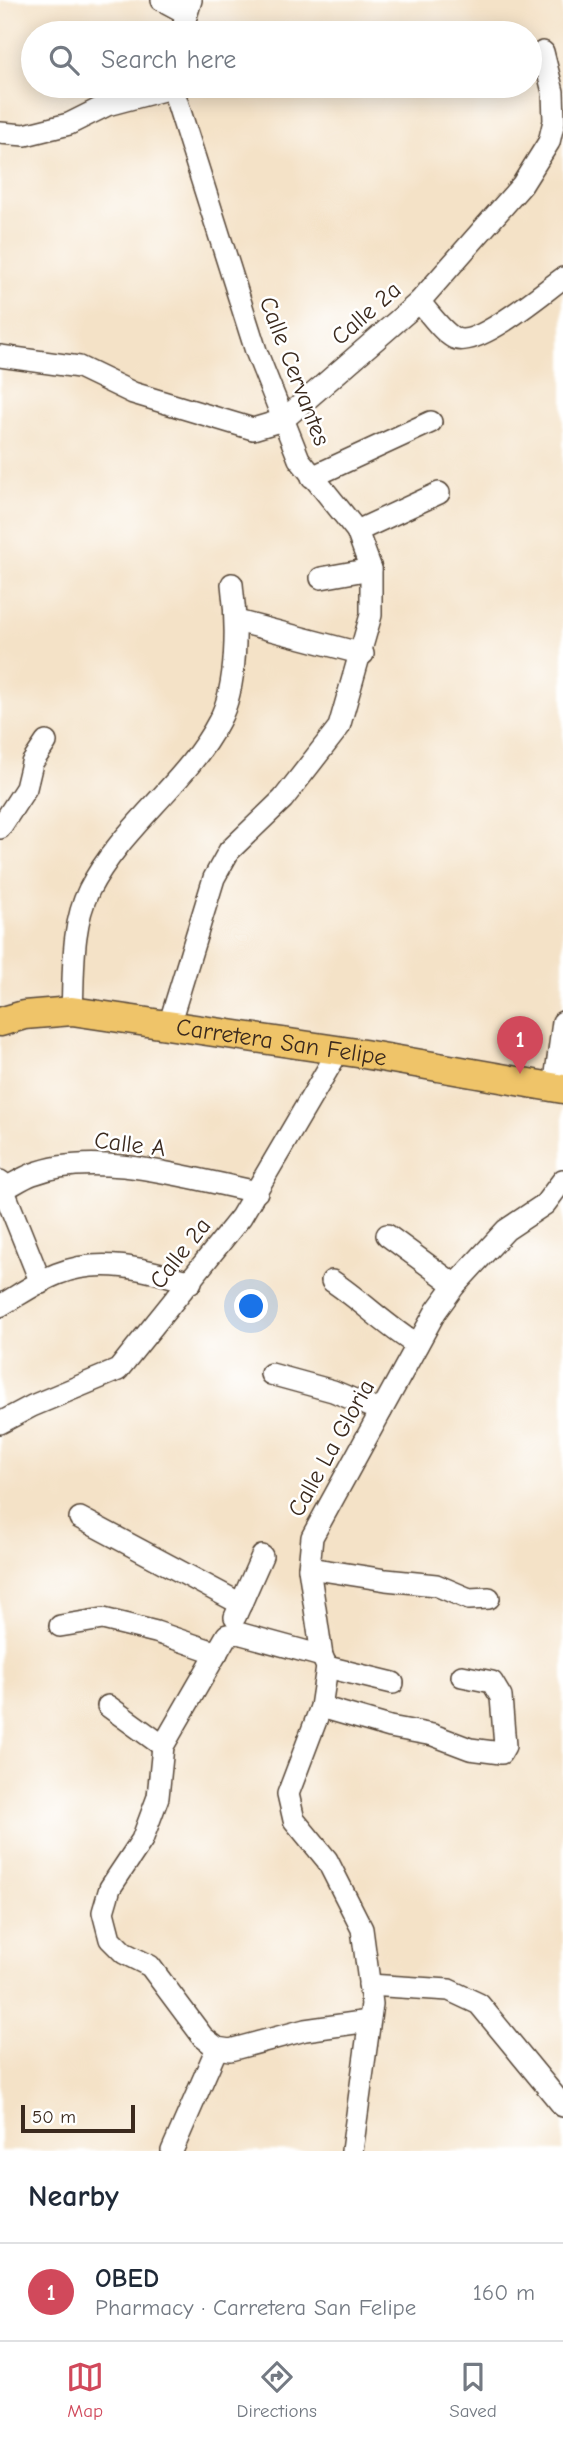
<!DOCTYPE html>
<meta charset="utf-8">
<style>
:root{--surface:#fff;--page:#f6f6f7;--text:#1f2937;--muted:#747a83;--line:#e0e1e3;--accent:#d1495b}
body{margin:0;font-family:"Comic Neue",sans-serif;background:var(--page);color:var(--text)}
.scale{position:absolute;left:21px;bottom:18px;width:114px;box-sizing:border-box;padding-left:7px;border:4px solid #3b2a1e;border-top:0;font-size:19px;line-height:24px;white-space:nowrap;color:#3b2a1e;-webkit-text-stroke:5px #fff;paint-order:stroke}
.you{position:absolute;left:252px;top:1307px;width:24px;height:24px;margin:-18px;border:5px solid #fff;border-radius:50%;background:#1a73e8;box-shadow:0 0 0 10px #1a73e833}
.badge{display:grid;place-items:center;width:46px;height:46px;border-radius:50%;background:var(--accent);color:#fff;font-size:23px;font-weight:700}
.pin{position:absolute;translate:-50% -58px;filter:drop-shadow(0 2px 4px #0008)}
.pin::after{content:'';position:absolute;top:37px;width:24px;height:21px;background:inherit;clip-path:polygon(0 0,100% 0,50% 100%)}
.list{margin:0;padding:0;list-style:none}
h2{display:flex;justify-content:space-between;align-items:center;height:91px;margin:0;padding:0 28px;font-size:30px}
h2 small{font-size:23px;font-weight:400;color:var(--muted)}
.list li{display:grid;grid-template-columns:46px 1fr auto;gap:21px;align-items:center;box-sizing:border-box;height:98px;padding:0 28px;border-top:2px solid var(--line)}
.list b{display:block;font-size:26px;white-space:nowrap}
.list p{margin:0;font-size:23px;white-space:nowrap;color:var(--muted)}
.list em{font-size:23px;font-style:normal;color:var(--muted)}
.icon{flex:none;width:38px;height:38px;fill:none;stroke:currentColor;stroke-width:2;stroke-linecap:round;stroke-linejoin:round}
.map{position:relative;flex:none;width:563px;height:2151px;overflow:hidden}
.search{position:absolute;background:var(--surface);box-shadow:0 4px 18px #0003;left:21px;right:21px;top:21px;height:77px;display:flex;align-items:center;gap:18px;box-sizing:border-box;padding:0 24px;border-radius:38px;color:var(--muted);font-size:26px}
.sheet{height:189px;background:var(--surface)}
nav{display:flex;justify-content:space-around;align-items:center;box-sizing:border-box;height:98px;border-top:2px solid var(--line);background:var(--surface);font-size:19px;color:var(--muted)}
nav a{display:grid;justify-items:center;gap:4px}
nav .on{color:var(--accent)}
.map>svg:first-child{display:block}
</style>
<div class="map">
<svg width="563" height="2151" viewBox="0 0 563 2151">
<rect width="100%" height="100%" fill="#fff"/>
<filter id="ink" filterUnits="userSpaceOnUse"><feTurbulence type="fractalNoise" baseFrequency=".0143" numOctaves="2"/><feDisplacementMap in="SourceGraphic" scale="14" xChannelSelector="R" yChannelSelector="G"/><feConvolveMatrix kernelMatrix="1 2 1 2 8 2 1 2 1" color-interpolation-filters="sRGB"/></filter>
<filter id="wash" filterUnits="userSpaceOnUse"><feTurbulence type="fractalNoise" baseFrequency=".00686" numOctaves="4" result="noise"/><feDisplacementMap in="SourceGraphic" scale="28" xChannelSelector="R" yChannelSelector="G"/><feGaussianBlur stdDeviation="1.57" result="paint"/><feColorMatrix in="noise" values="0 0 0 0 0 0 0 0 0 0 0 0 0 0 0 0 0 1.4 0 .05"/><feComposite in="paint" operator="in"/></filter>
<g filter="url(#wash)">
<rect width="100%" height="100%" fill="#f4e2c7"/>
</g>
<g filter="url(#ink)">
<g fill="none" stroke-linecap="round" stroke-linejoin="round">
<defs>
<g id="minor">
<polyline points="162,0 186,13"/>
<polyline points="181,33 191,0"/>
<polyline points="0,133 25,135 69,124 107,105 171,88"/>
<path d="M419,302C429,312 441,331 454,338C476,350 543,292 563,278"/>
<polyline points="0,356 79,367 133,393 253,429 283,420 419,302 522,185 549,142 554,121 553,92 543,52"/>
<polyline points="312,477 431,422"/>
<polyline points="357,531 439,493"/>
<polyline points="321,578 371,569"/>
<polyline points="237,621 363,654"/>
<polyline points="0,828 26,788 32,763 46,742"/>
<path d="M72,1011C74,972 71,926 89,890C121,827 187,783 219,721C238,686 237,622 232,584"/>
<polyline points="169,1025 214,878 229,851 283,799 339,727 371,615 371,569 357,531 299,459 256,351 172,86"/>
<polyline points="554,1088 563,1022"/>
<polyline points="0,1181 41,1283"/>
<path d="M0,1191C11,1186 22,1178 33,1174C96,1149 192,1179 257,1192"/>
<polyline points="387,1235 455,1285"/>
<path d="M332,1281C362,1301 386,1326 417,1345"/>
<path d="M0,1306C19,1295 37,1282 57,1274C101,1256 148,1270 191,1282"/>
<polyline points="271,1374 333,1391 381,1411"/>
<polyline points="0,1423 32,1406 118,1370 241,1217 339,1050"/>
<polyline points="80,1518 241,1604"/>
<polyline points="309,1568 386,1580 436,1585 469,1599 489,1598"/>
<polyline points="235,1617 262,1556"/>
<polyline points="60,1626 103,1619 156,1632 217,1653"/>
<polyline points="322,1656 238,1633 227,1635 163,1746 158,1797 142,1840 110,1888 103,1912 110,1939 124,1953 150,1966 203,2037 217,2048 230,2050 305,2030 369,2021"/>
<polyline points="327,1667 393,1683"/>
<polyline points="108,1706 163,1746"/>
<polyline points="321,1707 390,1727 433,1735 470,1749 501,1753 505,1746 501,1697 492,1682 462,1676"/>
<polyline points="369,1985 449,1990 479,2004 563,2106"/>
<polyline points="172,2151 217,2048"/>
<polyline points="352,2151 372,2004 362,1929 327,1860 294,1820 288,1794 321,1707 327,1667 322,1656 309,1568 312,1537 436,1311 455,1285 506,1230 545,1204 563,1180"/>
</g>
<g id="major">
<path id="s1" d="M0,1022L24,1015L72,1011L364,1054L563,1089"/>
</g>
</defs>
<!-- minor casing -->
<use href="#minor" stroke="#574637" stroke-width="24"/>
<!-- major casing -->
<use href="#major" stroke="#574637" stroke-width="31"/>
<!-- minor -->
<use href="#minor" stroke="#fff" stroke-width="21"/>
<!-- major -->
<use href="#major" stroke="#efc469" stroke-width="28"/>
</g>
</g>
<g text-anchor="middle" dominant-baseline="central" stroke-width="5" stroke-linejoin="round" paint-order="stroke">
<!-- street labels -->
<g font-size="24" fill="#3b2a1e" stroke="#fff">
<text transform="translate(366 313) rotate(-41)">Calle 2a</text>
<text transform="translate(295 371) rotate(69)">Calle Cervantes</text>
<text stroke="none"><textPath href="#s1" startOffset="285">Carretera San Felipe</textPath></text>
<text transform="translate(130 1144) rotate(7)">Calle A</text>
<text transform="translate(180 1253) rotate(-52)">Calle 2a</text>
<text transform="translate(331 1448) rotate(-61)">Calle La Gloria</text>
</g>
</g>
</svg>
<div class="scale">50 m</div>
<div class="you"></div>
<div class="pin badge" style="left:520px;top:1074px">1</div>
<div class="search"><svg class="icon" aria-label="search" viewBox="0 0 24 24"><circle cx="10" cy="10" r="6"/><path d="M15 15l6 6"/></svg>Search here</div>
</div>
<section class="sheet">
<h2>Nearby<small></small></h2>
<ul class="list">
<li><span class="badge">1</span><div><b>OBED</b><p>Pharmacy · Carretera San Felipe</p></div><em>160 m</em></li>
</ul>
</section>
<nav>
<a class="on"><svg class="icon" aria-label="map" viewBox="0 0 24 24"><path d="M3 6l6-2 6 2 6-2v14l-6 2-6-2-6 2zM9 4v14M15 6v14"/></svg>Map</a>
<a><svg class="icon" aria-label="directions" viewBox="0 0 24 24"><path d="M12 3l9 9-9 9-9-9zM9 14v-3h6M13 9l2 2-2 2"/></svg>Directions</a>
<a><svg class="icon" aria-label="saved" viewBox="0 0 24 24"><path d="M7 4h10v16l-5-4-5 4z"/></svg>Saved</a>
</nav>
